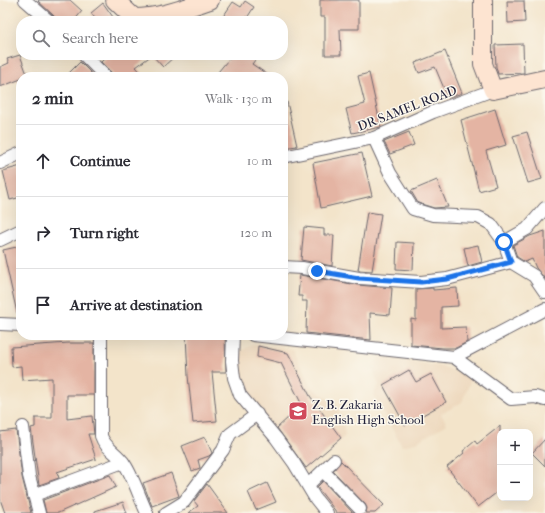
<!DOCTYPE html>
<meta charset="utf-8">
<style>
:root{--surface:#fff;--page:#f7f7f7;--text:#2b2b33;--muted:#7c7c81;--line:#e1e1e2}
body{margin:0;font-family:"IM FELL French Canon",serif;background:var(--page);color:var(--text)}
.controls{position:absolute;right:12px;bottom:12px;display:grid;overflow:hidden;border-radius:8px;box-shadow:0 4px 16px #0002}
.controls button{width:36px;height:36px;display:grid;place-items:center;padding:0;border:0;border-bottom:1px solid var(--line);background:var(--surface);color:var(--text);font:20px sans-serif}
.stop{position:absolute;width:12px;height:12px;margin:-9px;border:3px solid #1a73e8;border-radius:50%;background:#fff}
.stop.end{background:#1a73e8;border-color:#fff;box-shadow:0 1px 4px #0008}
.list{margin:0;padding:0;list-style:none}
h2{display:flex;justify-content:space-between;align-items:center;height:52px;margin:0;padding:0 16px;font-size:17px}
h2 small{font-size:13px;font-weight:400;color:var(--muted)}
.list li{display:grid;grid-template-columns:26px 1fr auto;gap:12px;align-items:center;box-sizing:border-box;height:72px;padding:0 16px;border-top:1px solid var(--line)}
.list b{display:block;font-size:15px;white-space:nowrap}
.list em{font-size:13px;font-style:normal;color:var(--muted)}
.icon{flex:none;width:22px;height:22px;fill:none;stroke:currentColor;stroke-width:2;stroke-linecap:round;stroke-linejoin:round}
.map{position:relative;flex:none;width:545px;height:513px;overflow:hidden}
.search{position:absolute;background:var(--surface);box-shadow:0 4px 16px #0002;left:16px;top:16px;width:272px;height:44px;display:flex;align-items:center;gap:10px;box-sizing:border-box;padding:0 14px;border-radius:16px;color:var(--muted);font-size:15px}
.panel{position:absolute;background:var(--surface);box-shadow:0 4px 16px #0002;left:16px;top:72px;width:272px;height:268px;border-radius:16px}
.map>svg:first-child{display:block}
</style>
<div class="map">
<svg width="545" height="513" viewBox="0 0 545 513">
<rect width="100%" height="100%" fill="#fbf7ec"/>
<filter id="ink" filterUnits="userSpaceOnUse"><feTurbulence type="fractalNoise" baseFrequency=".025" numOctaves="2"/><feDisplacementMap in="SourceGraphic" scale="8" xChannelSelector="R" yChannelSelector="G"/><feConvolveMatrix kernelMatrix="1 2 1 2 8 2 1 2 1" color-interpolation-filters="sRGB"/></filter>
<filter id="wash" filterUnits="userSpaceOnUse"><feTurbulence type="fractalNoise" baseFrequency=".012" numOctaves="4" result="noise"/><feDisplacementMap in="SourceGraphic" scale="16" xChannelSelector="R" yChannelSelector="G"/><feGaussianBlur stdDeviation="0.9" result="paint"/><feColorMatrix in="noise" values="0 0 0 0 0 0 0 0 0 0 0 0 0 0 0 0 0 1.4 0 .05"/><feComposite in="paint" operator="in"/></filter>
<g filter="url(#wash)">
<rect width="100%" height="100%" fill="#f3e4ca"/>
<!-- built -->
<g fill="#edd7bb">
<polygon points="253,344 292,349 311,387 335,404 343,421 345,436 306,473 254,405 237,377 238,353"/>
<polygon points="379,356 444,367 472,377 462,402 441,414 447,424 415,443 402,446 373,395 379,385 372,368"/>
</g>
<g id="blocks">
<!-- building -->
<g fill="#e4b4a3">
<polygon points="39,0 70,0 82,11 74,21 56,21 54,16 38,1"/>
<polygon points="320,0 359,0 359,29 340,29 341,55 325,55 325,17 320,17"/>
<polygon points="245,1 254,7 245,21 220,21 233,2 241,7"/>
<polygon points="507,1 524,1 525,22 508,23"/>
<polygon points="103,3 113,17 108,21 97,21 91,13"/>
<polygon points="523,44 524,73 498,74 496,67 495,45"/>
<polygon points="445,51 462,93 448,98 435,67 419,73 415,63"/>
<polygon points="20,55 28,77 21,77 21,79 0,87 0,67 9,63 7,59"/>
<polygon points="108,55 176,55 163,67 152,55 136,67 145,77 114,77 111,72 101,62"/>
<polygon points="232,55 259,55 252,64 271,77 214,77"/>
<polygon points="80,62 95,77 65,77"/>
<polygon points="369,73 381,127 352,133 346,109 365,104 358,76"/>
<polygon points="283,102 287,102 297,146 283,148"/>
<polygon points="495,109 506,145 486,151 496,186 479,191 461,120"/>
<polygon points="409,132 414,145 390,154 384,142"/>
<polygon points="527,132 542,179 528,183 513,136"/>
<polygon points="362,153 372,196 321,208 313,163"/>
<polygon points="21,166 21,197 10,200 3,171"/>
<polygon points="437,180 448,207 434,208 418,203 411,191"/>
<polygon points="367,212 381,214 372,271 358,270"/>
<polygon points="304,227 324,229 324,235 334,235 332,266 301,260"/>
<polygon points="545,231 545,279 536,268 532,259 525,262 517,257 513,245 530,236"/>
<polygon points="397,242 414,243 413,270 396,269"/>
<polygon points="478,245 482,262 468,266 464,248"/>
<polygon points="21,246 21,313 17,313 3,250"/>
<polygon points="300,275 358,285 392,288 390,315 370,313 371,340 306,333 307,301 302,301 302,296 298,296"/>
<polygon points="433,288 433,290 457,288 458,306 441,307 441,328 466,327 467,342 456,348 443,348 411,345 411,319 416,320 416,289"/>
<polygon points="186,335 225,335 226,372 212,372 217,421 193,423 188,376"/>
<polygon points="68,343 94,343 94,395 67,395 67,419 92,416 94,434 88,434 96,459 57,472 59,478 39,485 31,428 35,427 35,418 52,418 52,378 22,380 21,366 12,367 11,347"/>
<polygon points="258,346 288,353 310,396 341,438 306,468 277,428 302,405 281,363 257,357"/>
<polygon points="409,370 416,382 431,374 446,402 405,425 383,385"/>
<polygon points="500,426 500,490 478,507 447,467 464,453 463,451 475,441 477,444"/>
<polygon points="16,430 22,477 31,513 5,513 0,499 0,432"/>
<polygon points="205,437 212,453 209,456 198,460 200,468 192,471 182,446"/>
<polygon points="545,439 545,466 532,453"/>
<polygon points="341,461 384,505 375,513 366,513 367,508 365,504 333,471"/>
<polygon points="171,473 179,496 152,506 143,483"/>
<polygon points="110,475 116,487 58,513 46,513 43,500"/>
<polygon points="323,481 353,513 337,513 317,487"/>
<polygon points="267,483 276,502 256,510 248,492"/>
<polygon points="207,484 228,513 188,513 198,506 194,501"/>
<polygon points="123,502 127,513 95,513 95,511"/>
</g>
</g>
</g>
<g filter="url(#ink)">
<use href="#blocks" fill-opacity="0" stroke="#6b666d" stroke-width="1"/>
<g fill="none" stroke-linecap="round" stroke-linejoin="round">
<defs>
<g id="street">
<polyline points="25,0 49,21"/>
<polyline points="84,55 106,77"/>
<polyline points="374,138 390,173 413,209 433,215 478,217 491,224 504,242 511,262"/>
<polyline points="283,157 374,138 433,112 493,90"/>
<polyline points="0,163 21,153"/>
<polyline points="0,240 21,230"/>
<polyline points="504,242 527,229 545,208"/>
<polyline points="283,267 302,268 359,278 421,282 447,279 511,262 534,276 545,292"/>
<polyline points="0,324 21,325"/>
<path d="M101,335V436C105,448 116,452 123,462C132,473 140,499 147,513"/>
<polyline points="233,335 232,361 234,378 240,395 276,438 294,463 315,498 327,513"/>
<polyline points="253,335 454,357 511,399 535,397 545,400"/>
<polyline points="454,357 545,309"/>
<polyline points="23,427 29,476 39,513"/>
<polyline points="323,471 360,509"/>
<polyline points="308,485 334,460"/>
<polyline points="34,495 123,462"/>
<polyline points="166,513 184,502 223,450 230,434 257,414"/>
</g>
<g id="secondary">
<path d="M115,0L134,18C161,18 185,8 210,0"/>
<polyline points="483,0 483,64 493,90 545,79"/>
</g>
</defs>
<!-- street casing -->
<use href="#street" stroke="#6b666d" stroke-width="14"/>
<!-- secondary casing -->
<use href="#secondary" stroke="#6b666d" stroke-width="20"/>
<!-- street -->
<use href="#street" stroke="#fff" stroke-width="12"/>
<!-- secondary -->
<use href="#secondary" stroke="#fde4d1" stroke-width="18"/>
</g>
</g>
<g fill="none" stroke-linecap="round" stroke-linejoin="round" filter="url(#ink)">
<!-- route -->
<polyline stroke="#1a73e8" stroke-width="5" points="317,271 359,278 421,282 447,279 511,262 504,242"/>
</g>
<!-- icons -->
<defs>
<symbol id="school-square" viewBox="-11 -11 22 22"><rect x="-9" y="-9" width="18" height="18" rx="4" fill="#d1495b" stroke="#fbf7ec"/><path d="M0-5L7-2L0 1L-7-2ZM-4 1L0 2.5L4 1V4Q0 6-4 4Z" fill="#fff"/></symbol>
</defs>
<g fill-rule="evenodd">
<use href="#school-square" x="287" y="400" width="22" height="22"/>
</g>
<g text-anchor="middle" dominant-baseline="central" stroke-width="3" stroke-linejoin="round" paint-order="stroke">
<!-- street labels -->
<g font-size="13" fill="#22223b" stroke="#fbf7ec">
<text transform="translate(407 108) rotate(-21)">DR SAMEL ROAD</text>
</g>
<!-- poi labels -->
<g font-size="13" fill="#22223b" stroke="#fbf7ec" text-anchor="start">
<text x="312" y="404">Z. B. Zakaria<tspan x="312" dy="15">English High School</tspan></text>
</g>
</g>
</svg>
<div class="controls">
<button>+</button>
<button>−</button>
</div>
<div class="stop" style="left:504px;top:242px"></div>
<div class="stop end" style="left:317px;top:271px"></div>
<div class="search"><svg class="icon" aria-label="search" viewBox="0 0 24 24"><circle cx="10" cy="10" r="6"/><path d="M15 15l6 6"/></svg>Search here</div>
<section class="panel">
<h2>2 min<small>Walk · 130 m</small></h2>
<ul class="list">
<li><svg class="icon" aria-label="ahead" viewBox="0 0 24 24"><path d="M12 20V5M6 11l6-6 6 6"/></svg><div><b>Continue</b></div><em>10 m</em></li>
<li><svg class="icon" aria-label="right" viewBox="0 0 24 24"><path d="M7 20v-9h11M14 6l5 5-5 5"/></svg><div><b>Turn right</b></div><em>120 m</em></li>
<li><svg class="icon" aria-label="arrive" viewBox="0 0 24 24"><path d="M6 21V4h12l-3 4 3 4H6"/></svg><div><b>Arrive at destination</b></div></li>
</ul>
</section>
</div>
